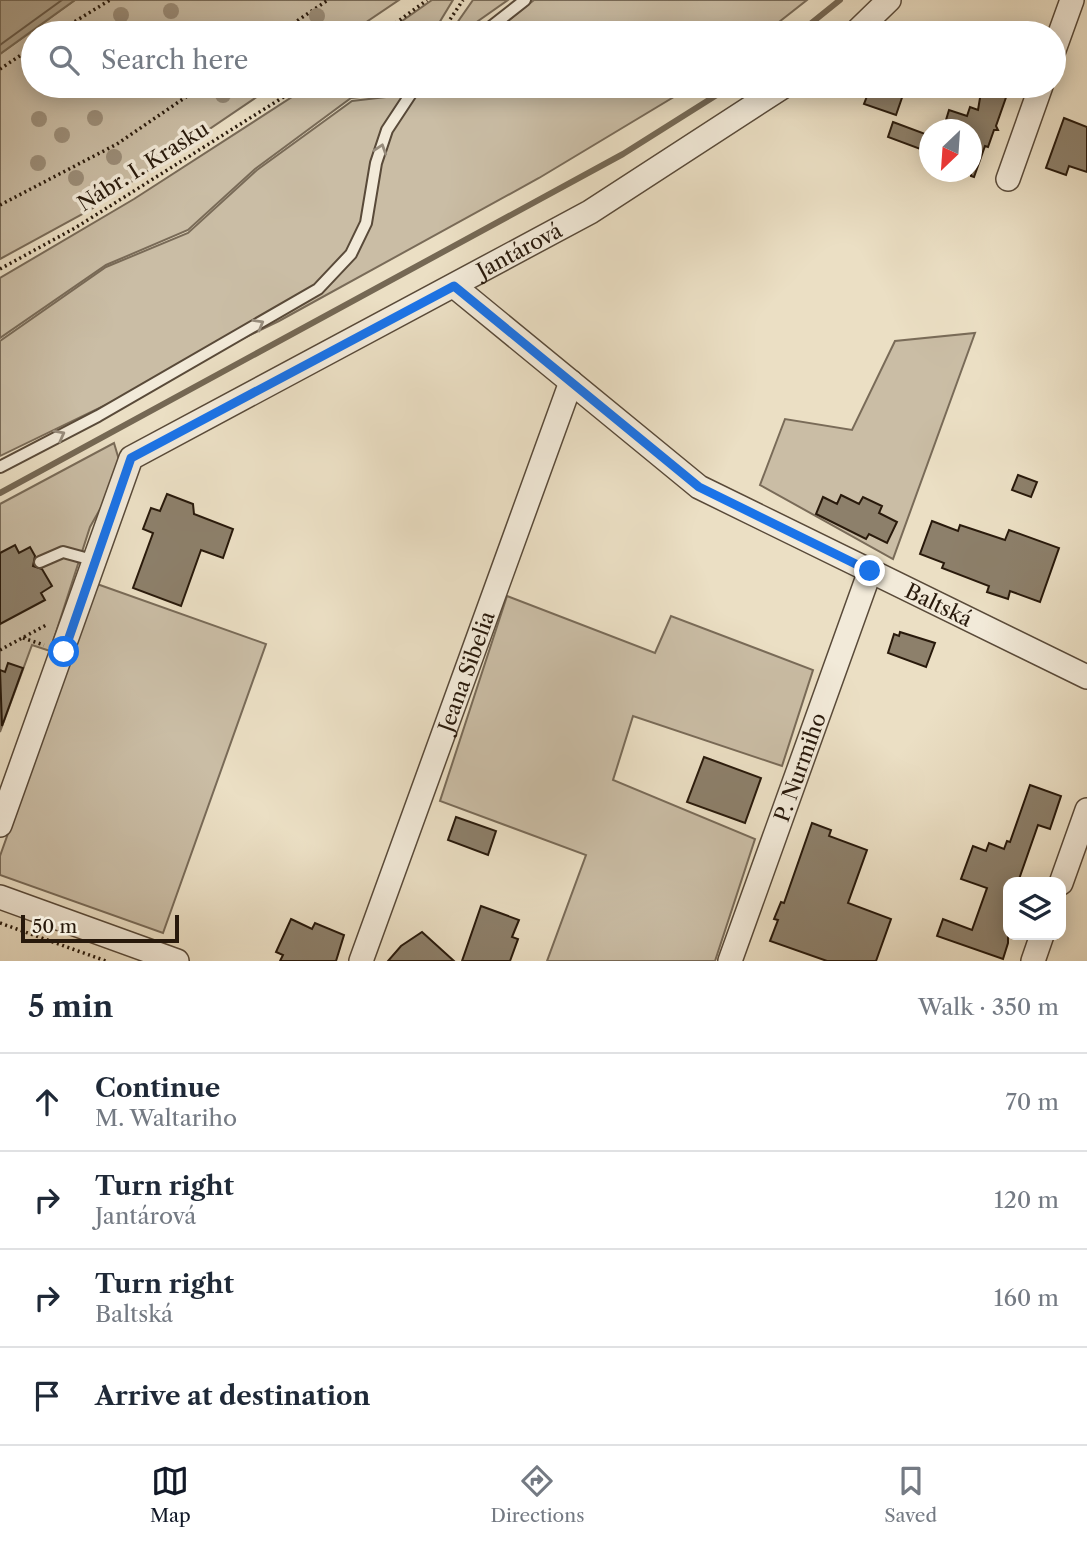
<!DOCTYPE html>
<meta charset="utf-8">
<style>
:root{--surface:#fff;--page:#f2f2f3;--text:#1f2937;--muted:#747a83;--line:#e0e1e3;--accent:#111827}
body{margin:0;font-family:"Libre Caslon Text",serif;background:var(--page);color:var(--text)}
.controls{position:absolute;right:21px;bottom:21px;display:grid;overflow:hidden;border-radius:14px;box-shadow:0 4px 18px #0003}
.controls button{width:63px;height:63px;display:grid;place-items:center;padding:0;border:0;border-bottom:2px solid var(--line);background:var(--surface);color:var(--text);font:35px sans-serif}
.compass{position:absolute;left:919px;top:119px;width:63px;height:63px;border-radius:50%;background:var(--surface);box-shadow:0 4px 18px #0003;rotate:205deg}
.scale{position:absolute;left:21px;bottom:18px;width:158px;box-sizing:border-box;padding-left:7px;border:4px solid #28190b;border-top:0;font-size:19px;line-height:24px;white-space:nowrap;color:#28190b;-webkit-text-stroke:5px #f2ead9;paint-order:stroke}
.stop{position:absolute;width:21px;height:21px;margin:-16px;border:5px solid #1a73e8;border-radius:50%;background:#fff}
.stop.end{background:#1a73e8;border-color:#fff;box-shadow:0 2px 7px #0008}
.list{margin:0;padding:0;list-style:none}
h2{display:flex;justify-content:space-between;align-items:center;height:91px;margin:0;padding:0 28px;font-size:30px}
h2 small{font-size:23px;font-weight:400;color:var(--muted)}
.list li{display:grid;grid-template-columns:46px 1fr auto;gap:21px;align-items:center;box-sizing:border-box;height:98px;padding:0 28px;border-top:2px solid var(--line)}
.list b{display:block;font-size:26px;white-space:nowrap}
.list p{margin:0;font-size:23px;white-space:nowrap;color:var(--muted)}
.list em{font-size:23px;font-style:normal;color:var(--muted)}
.icon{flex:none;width:38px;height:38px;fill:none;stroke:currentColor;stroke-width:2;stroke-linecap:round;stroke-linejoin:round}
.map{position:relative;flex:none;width:1087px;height:961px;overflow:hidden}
.search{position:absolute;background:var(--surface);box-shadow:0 4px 18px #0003;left:21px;right:21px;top:21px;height:77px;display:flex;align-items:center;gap:18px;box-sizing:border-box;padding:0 24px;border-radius:38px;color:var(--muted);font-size:26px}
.sheet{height:483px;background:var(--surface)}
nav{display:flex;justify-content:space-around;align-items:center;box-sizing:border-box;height:98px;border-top:2px solid var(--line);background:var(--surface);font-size:19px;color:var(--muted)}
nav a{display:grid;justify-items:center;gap:4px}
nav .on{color:var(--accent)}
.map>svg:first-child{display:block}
</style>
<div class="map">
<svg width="1087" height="961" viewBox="0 0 1087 961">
<rect width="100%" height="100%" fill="#ebdfc4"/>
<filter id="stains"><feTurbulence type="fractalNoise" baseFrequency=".00286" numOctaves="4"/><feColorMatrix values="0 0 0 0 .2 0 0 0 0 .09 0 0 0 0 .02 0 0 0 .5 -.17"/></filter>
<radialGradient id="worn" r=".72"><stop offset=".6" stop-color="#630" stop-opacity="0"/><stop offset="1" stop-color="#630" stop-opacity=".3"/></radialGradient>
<!-- green -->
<g fill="#cabda5" stroke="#796b58" stroke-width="2">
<polygon points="75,0 399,0 350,33 33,33 33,86 273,86 90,210 0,259 0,54"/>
<polygon points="432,0 453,0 433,33 385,33"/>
<polygon points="473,0 508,0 461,33 450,33"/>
<polygon points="534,0 807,0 765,33 493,33"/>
<polygon points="309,86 403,86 398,93 351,98 255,169 188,230 106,265 0,338 0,278 134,199"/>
<polygon points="416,86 692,86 539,178 279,321 0,456 0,341 106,267 188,233 257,170 352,101 403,95"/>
<polygon points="975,333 893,559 760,485 785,419 852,430 895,341"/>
<polygon points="114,443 122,470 90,527 50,651 32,645 0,732 0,504"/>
<polygon points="97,584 266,644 163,933 0,875 0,856"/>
<polygon points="507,596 655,653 671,616 813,670 782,766 633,716 613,780 755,839 715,961 547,961 586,855 440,801"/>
</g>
<!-- water -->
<polygon fill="#a99c85" stroke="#756854" stroke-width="2" points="0,0 75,0 0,54"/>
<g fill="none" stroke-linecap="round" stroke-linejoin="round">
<!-- shore -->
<polyline stroke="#685a48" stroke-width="2" points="0,45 62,0"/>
<!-- stream -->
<g stroke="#756854" stroke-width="6">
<polyline points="799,33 840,0"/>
<polyline points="0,493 623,154 731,86"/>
</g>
</g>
<!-- building -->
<g fill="#8d806b" stroke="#28190b" stroke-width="2">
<polygon points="871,86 895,86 905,89 896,115 864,104"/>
<polygon points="982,86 1010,86 996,126 998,130 994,130 988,147 985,146 974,177 971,176 971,130 943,130 949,110 967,116 970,107 978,110"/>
<polygon points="1064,118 1087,127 1087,172 1069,166 1066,175 1046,168"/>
<polygon points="893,122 928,135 923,150 888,137"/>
<polygon points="1018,475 1037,482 1031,497 1012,490"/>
<polygon points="167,494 193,504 194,514 233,529 223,558 201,550 181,606 133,588 153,533 143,529 151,508 160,511"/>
<polygon points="841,495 859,504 863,497 882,506 879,513 897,522 887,543 869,534 866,539 816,514 823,497 837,504"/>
<polygon points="932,521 958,531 960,525 1005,540 1009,530 1059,548 1040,602 1010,591 1008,599 987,592 989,586 942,568 944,563 920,554"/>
<polygon points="15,545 19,553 30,547 35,556 33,566 42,569 52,586 41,593 45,600 0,624 0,553"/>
<polygon points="900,632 935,643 926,667 888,653 894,634 899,636"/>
<polygon points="8,663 23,668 2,726 0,670 5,672"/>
<polygon points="704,757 761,778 745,823 687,802"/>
<polygon points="1030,785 1061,796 1050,829 1038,825 1018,882 1008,882 1008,943 1003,959 937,936 943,919 972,930 987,888 961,879 973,846 986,851 989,843 1004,849 1007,841 1010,842"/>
<polygon points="456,817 496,831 488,855 448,840"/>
<polygon points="812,823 831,830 829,836 867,850 848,903 891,919 876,961 827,961 770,941 778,920 774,919 781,902 784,903"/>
<polygon points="481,906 519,920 512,937 518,939 510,961 462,961"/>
<polygon points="291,919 312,929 315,923 344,935 336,961 280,961 283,955 276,952"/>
<polygon points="422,932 454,961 388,961 401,946"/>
</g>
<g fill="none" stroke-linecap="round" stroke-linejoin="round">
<defs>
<g id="service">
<polyline points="483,33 525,0"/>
<polyline points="0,467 98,416 318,289 351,254 366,223 376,163 387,130 416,86"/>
<polyline points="40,562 63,552 96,561"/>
</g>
<g id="minor">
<polyline points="855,33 889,0"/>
<polyline points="1054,50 1072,0"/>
<polyline points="1008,179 1041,86"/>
<path id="s1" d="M454,286L699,487L1087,677"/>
<path id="s2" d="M0,825L131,458L590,212L784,86"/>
<polyline points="1061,883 1087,810"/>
<polyline points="0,897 177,961"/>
<path id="s3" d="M361,961L571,382"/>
<path id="s4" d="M730,961L870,571"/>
<polyline points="1033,961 1042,935"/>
</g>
</defs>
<!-- service casing -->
<use href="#service" stroke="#594a39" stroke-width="14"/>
<!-- minor casing -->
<use href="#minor" stroke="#594a39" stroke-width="26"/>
<!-- path -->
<g stroke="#28190b" stroke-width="3.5" stroke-dasharray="2 3.5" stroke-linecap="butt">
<polyline points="56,33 110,0"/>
<polyline points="279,33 328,0"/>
<polyline points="382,33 427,0"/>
<polyline points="441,33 463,0"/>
<polyline points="0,69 33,47"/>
<polyline points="0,205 117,144 202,86"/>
<polyline points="0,269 75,228 301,86"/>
<polyline points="23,638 44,645"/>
<polyline points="0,650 48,624"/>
<polyline points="0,923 106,961"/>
</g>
<!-- service -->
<use href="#service" stroke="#f2ead9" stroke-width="10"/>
<!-- minor -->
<use href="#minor" stroke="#f2ead9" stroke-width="23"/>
</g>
<!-- trees -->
<g fill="#9b8d78">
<circle cx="171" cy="11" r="8"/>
<circle cx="121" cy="15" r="8"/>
<circle cx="317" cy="16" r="8"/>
<circle cx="223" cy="95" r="8"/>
<circle cx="95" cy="118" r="8"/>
<circle cx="39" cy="119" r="8"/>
<circle cx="62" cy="135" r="8"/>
<circle cx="114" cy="157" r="8"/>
<circle cx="38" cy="163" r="8"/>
<circle cx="76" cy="178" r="8"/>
</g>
<!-- one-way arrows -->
<defs><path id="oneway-chevron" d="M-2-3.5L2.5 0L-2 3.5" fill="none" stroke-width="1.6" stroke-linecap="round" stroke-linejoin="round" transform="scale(1.75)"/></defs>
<g stroke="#978c7c">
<use href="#oneway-chevron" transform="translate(381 149) rotate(-72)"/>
<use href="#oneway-chevron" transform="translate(259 324) rotate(-30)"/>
<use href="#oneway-chevron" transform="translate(60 435) rotate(-28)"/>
</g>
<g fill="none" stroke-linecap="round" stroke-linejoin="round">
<!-- route -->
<polyline stroke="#1a73e8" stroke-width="9" points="64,652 131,458 454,286 699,487 870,571"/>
</g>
<g text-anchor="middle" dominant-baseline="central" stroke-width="7" stroke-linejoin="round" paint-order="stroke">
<!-- street labels -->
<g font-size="21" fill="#28190b" stroke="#f2ead9">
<text transform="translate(143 166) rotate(-32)">Nábr. I. Krasku</text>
<text stroke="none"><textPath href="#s2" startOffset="830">Jantárová</textPath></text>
<text stroke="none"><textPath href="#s1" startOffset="584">Baltská</textPath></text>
<text stroke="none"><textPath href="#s3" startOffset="308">Jeana Sibelia</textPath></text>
<text stroke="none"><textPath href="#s4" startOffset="206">P. Nurmiho</textPath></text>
</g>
</g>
<rect width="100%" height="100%" filter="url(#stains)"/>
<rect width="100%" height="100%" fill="url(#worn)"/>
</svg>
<div class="controls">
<button><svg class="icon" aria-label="layers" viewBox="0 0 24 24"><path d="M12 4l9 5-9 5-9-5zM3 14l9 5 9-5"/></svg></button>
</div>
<svg class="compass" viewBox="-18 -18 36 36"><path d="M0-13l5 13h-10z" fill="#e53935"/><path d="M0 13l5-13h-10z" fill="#747a83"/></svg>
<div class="scale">50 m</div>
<div class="stop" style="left:64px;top:652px"></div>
<div class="stop end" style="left:870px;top:571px"></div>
<div class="search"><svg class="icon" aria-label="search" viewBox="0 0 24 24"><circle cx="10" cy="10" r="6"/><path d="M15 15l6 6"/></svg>Search here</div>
</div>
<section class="sheet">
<h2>5 min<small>Walk · 350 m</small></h2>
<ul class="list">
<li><svg class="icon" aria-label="ahead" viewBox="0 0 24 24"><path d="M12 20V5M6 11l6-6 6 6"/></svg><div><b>Continue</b><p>M. Waltariho</p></div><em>70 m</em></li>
<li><svg class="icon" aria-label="right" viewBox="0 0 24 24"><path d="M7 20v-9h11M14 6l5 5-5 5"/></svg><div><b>Turn right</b><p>Jantárová</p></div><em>120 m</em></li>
<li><svg class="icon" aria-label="right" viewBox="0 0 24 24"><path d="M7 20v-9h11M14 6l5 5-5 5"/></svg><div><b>Turn right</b><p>Baltská</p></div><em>160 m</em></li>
<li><svg class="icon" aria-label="arrive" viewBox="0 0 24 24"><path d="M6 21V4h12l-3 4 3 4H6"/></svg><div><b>Arrive at destination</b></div></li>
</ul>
</section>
<nav>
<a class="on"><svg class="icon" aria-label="map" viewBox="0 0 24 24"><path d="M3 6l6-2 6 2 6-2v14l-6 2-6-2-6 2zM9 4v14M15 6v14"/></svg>Map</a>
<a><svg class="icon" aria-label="directions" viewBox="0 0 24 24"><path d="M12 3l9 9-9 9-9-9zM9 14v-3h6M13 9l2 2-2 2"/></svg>Directions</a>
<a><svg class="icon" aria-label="saved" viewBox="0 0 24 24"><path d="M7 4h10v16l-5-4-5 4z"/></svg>Saved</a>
</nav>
